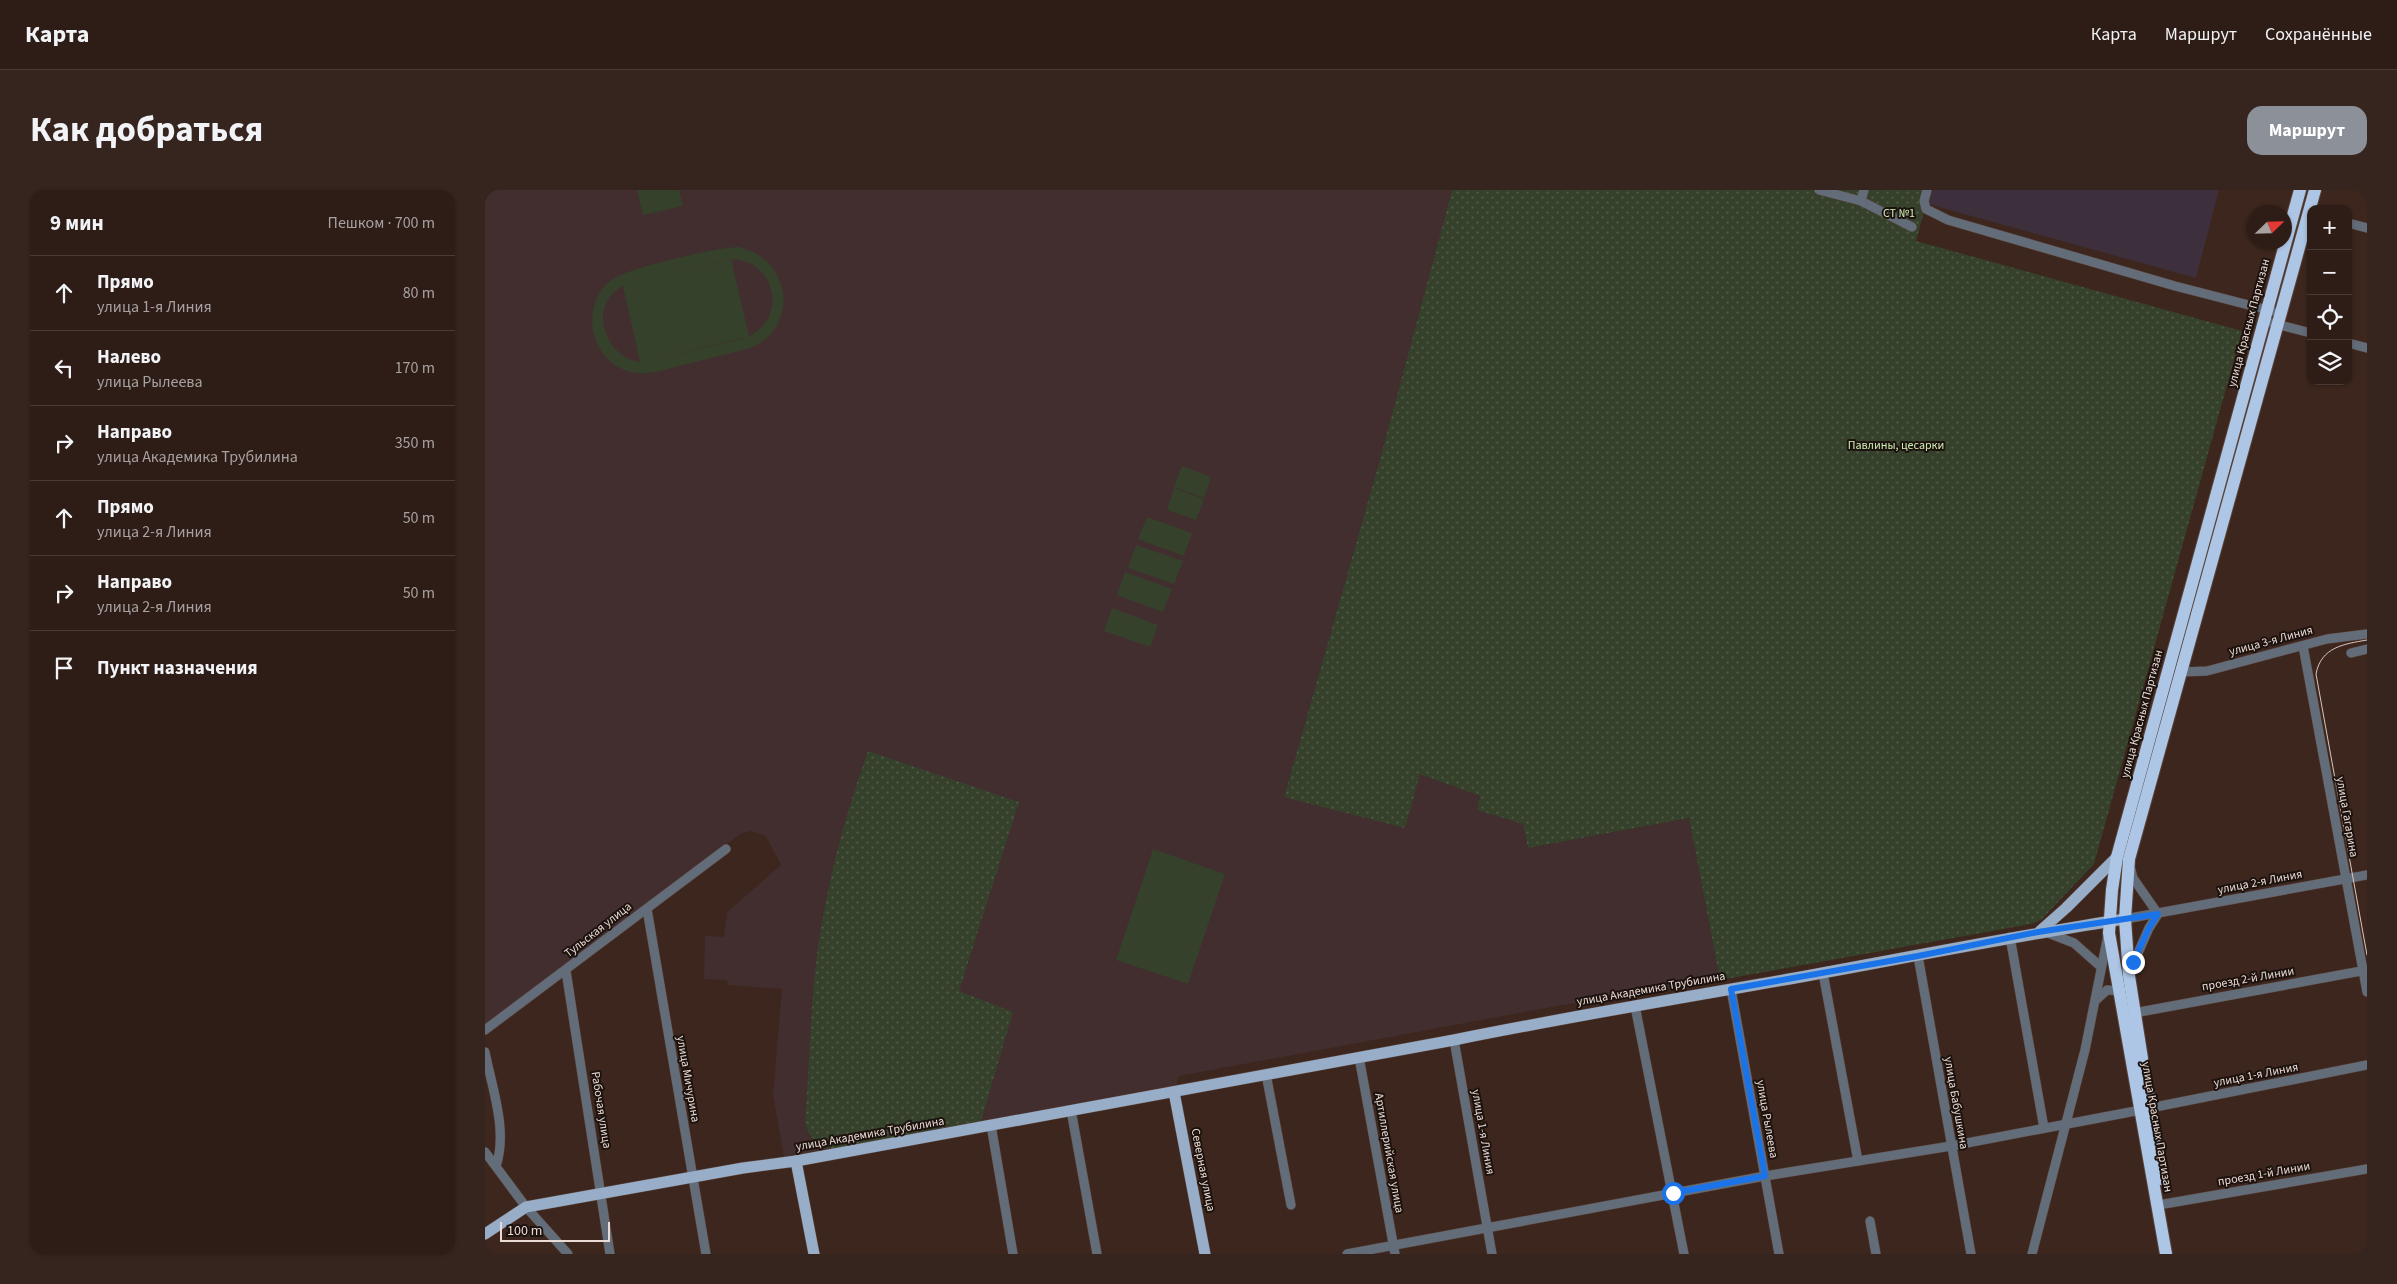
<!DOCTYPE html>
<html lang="ru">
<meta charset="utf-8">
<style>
:root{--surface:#2e1c16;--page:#36251f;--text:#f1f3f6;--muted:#a7a1a1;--line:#493a35;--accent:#8c9099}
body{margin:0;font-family:"Source Sans 3",sans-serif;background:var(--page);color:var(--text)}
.controls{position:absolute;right:15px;top:15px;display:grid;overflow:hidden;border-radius:10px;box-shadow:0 1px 4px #0004}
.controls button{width:45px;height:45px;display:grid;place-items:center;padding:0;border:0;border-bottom:1px solid var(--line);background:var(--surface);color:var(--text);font:25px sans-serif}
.compass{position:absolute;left:1762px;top:15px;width:45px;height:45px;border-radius:50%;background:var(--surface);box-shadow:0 1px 4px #0004;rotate:67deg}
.scale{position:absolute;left:15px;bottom:12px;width:110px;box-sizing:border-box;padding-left:5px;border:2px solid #ebdbd5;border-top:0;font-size:14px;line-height:18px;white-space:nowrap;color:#ebdbd5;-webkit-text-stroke:4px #1c120e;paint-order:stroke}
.stop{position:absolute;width:15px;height:15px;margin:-11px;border:4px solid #1a73e8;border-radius:50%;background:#fff}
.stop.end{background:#1a73e8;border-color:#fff;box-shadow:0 1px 5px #0008}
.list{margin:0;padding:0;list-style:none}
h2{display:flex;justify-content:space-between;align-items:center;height:65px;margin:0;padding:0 20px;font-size:21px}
h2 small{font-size:16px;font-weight:400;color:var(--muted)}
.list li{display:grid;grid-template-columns:32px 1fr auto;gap:15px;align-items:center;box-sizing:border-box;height:75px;padding:0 20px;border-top:1px solid var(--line)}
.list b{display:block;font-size:19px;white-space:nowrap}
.list p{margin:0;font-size:16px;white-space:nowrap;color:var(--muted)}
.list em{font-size:16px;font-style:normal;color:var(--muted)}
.icon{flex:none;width:28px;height:28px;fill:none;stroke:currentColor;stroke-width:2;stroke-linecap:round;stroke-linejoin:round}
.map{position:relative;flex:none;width:1882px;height:1064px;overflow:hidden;border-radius:15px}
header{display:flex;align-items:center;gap:30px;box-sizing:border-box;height:70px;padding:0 25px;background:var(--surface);border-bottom:1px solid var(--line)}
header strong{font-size:24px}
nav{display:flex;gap:28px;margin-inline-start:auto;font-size:18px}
.intro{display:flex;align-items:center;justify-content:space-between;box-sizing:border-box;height:120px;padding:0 30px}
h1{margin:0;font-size:35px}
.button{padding:12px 22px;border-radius:15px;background:var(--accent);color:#fff;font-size:18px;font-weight:700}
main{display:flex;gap:30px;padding:0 30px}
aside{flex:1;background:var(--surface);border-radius:15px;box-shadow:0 1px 4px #0004}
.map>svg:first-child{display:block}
</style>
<header>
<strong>Карта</strong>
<nav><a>Карта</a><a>Маршрут</a><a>Сохранённые</a></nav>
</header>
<div class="intro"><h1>Как добраться</h1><a class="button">Маршрут</a></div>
<main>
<aside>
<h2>9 мин<small>Пешком · 700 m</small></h2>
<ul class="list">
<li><svg class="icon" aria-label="ahead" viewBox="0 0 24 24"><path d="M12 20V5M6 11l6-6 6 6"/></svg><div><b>Прямо</b><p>улица 1-я Линия</p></div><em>80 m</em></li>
<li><svg class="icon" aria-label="left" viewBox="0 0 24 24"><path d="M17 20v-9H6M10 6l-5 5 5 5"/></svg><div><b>Налево</b><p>улица Рылеева</p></div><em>170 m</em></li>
<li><svg class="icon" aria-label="right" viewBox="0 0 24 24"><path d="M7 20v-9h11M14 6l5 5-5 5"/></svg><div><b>Направо</b><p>улица Академика Трубилина</p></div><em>350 m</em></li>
<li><svg class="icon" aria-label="ahead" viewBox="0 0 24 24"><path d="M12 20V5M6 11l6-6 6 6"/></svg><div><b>Прямо</b><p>улица 2-я Линия</p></div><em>50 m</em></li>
<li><svg class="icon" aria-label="right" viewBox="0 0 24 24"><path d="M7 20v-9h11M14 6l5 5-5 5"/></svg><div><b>Направо</b><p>улица 2-я Линия</p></div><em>50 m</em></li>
<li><svg class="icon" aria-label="arrive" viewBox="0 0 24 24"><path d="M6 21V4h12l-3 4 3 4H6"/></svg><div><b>Пункт назначения</b></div></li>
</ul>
</aside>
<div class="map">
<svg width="1882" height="1064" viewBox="0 0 1882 1064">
<defs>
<pattern id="park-dots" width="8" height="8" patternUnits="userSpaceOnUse" patternTransform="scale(1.25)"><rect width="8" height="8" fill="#35412b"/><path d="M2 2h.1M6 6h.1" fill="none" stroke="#525c49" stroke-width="1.8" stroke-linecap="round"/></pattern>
</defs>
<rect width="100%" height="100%" fill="#3d261d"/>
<!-- education -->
<polygon fill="#422e2f" points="0,0 967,0 895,269 799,607 935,583 995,606 992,620 1038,634 1043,658 1204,628 1235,790 1072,816 694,886 691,895 299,967 288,905 297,799 243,795 242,790 219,789 220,746 239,747 242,722 296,675 281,646 266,641 255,644 0,838"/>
<!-- medical -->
<polygon fill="#3d2f3c" points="1447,0 1734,0 1711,88 1443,14"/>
<!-- grass -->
<g fill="#35412b" fill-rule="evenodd">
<polygon points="152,0 194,0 198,16 158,25"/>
<path d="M253,57C308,68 316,141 262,159C240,165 217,170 195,176C182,179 168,184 154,183C107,180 90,116 128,89C143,78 234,57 253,57ZM245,69C293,69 304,133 259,148L160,172L264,146L246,69L174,86ZM138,96L155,172C119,167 102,114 138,96Z"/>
<polygon points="697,276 726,287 719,308 689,297"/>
<polygon points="689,298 719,309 711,330 682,320"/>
<polygon points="662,327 707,343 699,366 653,349"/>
<polygon points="651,355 698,371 689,394 643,378"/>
<polygon points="640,382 687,399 678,422 632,405"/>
<polygon points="627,418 673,435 665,457 619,441"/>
<polygon points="668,659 740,684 703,794 631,770"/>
</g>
<!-- park -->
<g fill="url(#park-dots)">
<polygon points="967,0 1445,0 1431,51 1757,141 1609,674 1556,730 1546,734 1235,790 1204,628 1043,658 1038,634 992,620 995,606 935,584 920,638 799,607 895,269"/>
<path d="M383,561L534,612L474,801L528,822L496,931L346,959C331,953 324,948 320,932C325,874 325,815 333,757C343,690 360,625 383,561Z"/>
</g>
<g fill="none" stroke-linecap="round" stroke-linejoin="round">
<defs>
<g id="minor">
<polyline points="1334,0 1376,11 1427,37"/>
<polyline points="1442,0 1439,11 1441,19 1463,30 1690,96 1787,121"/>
<polyline points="1376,11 1379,0"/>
<polyline points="1863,33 1882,38"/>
<polyline points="1787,133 1826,143"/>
<polyline points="1863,153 1882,158"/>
<polyline points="1818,456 1882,802"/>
<polyline points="1866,463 1882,459"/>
<polyline points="1696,482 1722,481 1842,449 1882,444"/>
<polyline points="1646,680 1648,688 1673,724"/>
<polyline points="162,719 221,1064"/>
<polyline points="1640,729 1882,685"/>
<polyline points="1563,743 1589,753 1616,777"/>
<polyline points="1525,747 1559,938"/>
<polyline points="1433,766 1486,1064"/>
<polyline points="1646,779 1664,738 1673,724"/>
<polyline points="81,781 125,1064"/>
<polyline points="1338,783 1373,971"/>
<polyline points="1246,799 1294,1064"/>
<polyline points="1611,810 1622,800 1635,801"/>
<polyline points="1150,816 1199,1064"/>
<polyline points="1649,823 1882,780"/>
<polyline points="0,840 241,659"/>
<polyline points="969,850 1007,1064"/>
<path d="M0,862C7,898 23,941 11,976"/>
<polyline points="874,867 910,1064"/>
<polyline points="781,884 806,1015"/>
<polyline points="1665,918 1882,875"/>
<polyline points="586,920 612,1064"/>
<polyline points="506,935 528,1064"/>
<polyline points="0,962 41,1017 83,1064"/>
<polyline points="1679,1014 1882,979"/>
<polyline points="1385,1031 1391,1064"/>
<polyline points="862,1064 1280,986 1466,956 1656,920"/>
<polyline points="1547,1064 1600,860 1623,745"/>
</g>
<g id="major">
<polyline points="1555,741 1581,718 1632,667"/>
<polyline points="689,902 720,1064"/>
<polyline points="311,971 329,1064"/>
<path d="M0,1044L41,1017L258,978L311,971L969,850C1082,827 1196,808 1310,788C1420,768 1530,746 1640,729"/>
</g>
<g id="highway">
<polyline points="1676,989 1644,786 1640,729 1644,669 1830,0"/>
<polyline points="1681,1064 1624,743 1627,700 1632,667 1815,0"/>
</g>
</defs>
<!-- minor casing -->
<use href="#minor" stroke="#59433a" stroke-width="10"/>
<!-- major casing -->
<use href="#major" stroke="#59433a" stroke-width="12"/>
<!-- highway casing -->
<use href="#highway" stroke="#59433a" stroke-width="14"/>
<!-- minor -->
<use href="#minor" stroke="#636d7a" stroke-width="9"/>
<!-- major -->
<use href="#major" stroke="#98adc7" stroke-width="11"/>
<!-- highway -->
<use href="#highway" stroke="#adc6e6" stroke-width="12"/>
<!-- tram -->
<path stroke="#d8c8c1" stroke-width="1" d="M1882,450C1859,454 1836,457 1831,484L1882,765"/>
</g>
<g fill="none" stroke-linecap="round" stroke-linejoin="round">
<!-- route -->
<polyline stroke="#1a73e8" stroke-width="6" points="1188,1003 1280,986 1246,799 1433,766 1553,742 1673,724 1664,738 1648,772"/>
</g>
<g text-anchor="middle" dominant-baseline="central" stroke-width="4" stroke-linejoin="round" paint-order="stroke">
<!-- park labels -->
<g font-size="12" fill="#ceedb4" stroke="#1c120e">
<text x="1414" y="23">СТ №1</text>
<text x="1411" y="255">Павлины, цесарки</text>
</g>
<!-- street labels -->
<g font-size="12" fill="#ebdbd5" stroke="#1c120e">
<text transform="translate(1764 133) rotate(-75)">улица Красных Партизан</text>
<text transform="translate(1786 451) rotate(-15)">улица 3-я Линия</text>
<text transform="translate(1657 524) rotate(-75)">улица Красных Партизан</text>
<text transform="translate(1862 627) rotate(80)">улица Гагарина</text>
<text transform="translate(1775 692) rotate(-11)">улица 2-я Линия</text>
<text transform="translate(113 740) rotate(-38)">Тульская улица</text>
<text transform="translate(1763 789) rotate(-10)">проезд 2-й Линии</text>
<text transform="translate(1166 799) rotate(-10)">улица Академика Трубилина</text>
<text transform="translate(1771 885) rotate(-11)">улица 1-я Линия</text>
<text transform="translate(203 889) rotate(80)">улица Мичурина</text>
<text transform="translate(1471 913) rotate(80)">улица Бабушкина</text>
<text transform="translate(116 920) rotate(81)">Рабочая улица</text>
<text transform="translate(1282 929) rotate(80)">улица Рылеева</text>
<text transform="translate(1672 937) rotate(80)">улица Красных Партизан</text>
<text transform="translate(998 942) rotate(80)">улица 1-я Линия</text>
<text transform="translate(385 944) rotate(-10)">улица Академика Трубилина</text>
<text transform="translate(904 963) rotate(80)">Артиллерийская улица</text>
<text transform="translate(718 980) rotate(79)">Северная улица</text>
<text transform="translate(1779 984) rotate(-10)">проезд 1-й Линии</text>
</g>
</g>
</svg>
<div class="controls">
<button>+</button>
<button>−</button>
<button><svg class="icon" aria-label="locate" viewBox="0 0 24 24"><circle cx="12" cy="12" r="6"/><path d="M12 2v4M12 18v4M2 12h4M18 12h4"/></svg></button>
<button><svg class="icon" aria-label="layers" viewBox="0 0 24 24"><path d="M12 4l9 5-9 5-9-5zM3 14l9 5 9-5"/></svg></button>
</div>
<svg class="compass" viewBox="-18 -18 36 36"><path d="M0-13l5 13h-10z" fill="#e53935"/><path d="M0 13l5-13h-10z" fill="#a7a1a1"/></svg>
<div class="scale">100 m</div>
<div class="stop" style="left:1188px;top:1003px"></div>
<div class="stop end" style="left:1648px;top:772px"></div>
</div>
</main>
